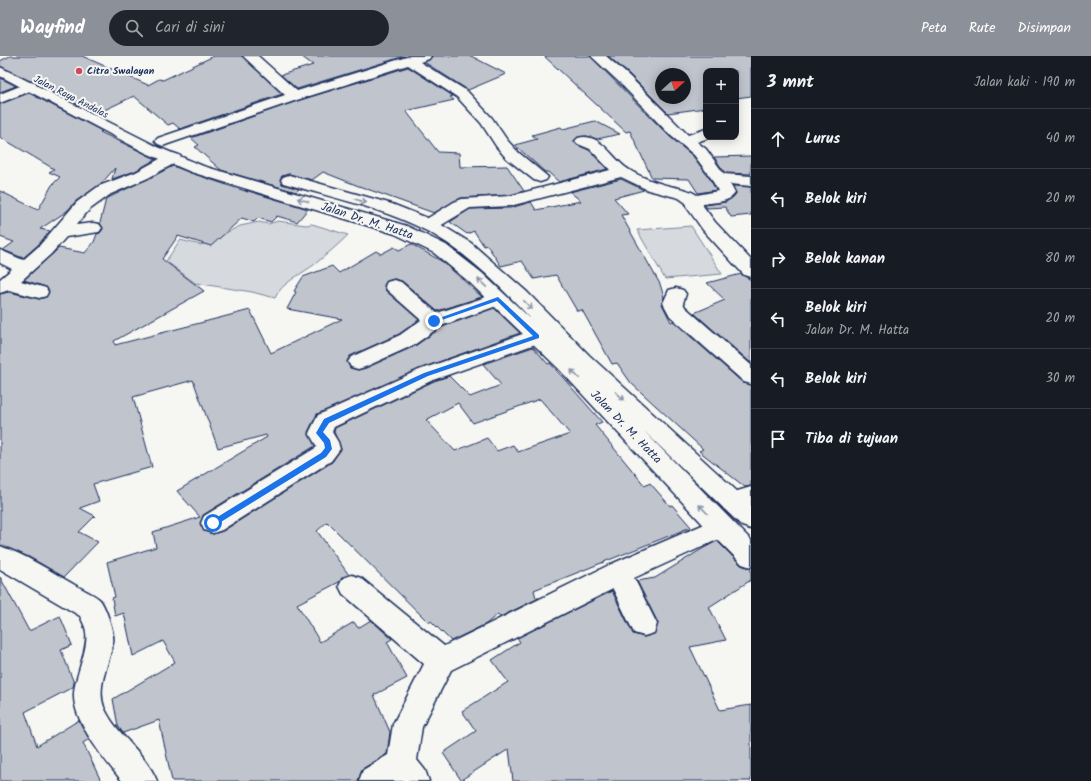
<!DOCTYPE html>
<html lang="id">
<meta charset="utf-8">
<style>
:root{--surface:#171b24;--page:#20242c;--text:#f1f3f6;--muted:#9ea1a6;--line:#363941;--accent:#8c9099}
body{margin:0;font-family:Kalam,sans-serif;background:var(--page);color:var(--text)}
.controls{position:absolute;right:12px;top:12px;display:grid;overflow:hidden;border-radius:8px;box-shadow:0 2px 10px #0003}
.controls button{width:36px;height:36px;display:grid;place-items:center;padding:0;border:0;border-bottom:1px solid var(--line);background:var(--surface);color:var(--text);font:20px sans-serif}
.compass{position:absolute;left:655px;top:12px;width:36px;height:36px;border-radius:50%;background:var(--surface);box-shadow:0 2px 10px #0003;rotate:69deg}
.stop{position:absolute;width:12px;height:12px;margin:-9px;border:3px solid #1a73e8;border-radius:50%;background:#fff}
.stop.end{background:#1a73e8;border-color:#fff;box-shadow:0 1px 4px #0008}
.list{margin:0;padding:0;list-style:none}
h2{display:flex;justify-content:space-between;align-items:center;height:52px;margin:0;padding:0 16px;font-size:17px}
h2 small{font-size:13px;font-weight:400;color:var(--muted)}
.list li{display:grid;grid-template-columns:26px 1fr auto;gap:12px;align-items:center;box-sizing:border-box;height:60px;padding:0 16px;border-top:1px solid var(--line)}
.list b{display:block;font-size:15px;white-space:nowrap}
.list p{margin:0;font-size:13px;white-space:nowrap;color:var(--muted)}
.list em{font-size:13px;font-style:normal;color:var(--muted)}
.icon{flex:none;width:22px;height:22px;fill:none;stroke:currentColor;stroke-width:2;stroke-linecap:round;stroke-linejoin:round}
.map{position:relative;flex:none;width:751px;height:725px;overflow:hidden}
header{display:flex;align-items:center;gap:24px;box-sizing:border-box;height:56px;padding:0 20px;background:var(--accent);color:#fff}
header strong{font-size:19px}
nav{display:flex;gap:22px;margin-inline-start:auto;font-size:14px}
.search{width:280px;height:36px;background:var(--page);display:flex;align-items:center;gap:10px;box-sizing:border-box;padding:0 14px;border-radius:22px;color:var(--muted);font-size:15px}
main{display:flex}
aside{flex:1;background:var(--surface)}
.map>svg:first-child{display:block}
</style>
<header>
<strong>Wayfind</strong>
<div class="search"><svg class="icon" aria-label="search" viewBox="0 0 24 24"><circle cx="10" cy="10" r="6"/><path d="M15 15l6 6"/></svg>Cari di sini</div>
<nav><a>Peta</a><a>Rute</a><a>Disimpan</a></nav>
</header>
<main>
<div class="map">
<svg width="751" height="725" viewBox="0 0 751 725">
<rect width="100%" height="100%" fill="#f6f6f2"/>
<filter id="ink" filterUnits="userSpaceOnUse"><feTurbulence type="fractalNoise" baseFrequency=".025" numOctaves="2"/><feDisplacementMap in="SourceGraphic" scale="8" xChannelSelector="R" yChannelSelector="G"/><feConvolveMatrix kernelMatrix="1 2 1 2 8 2 1 2 1" color-interpolation-filters="sRGB"/></filter>
<g filter="url(#ink)">
<!-- green -->
<g fill="#d6d9dd" stroke="#78849e">
<path d="M278,165L306,169L312,168L348,179C338,189 326,199 315,208C302,218 281,227 275,242L252,236L195,227L166,205L180,184L201,189L240,170L259,166L268,168Z"/>
<polygon points="691,170 722,218 665,223 637,174"/>
</g>
<!-- building -->
<g fill="#c0c4cd" stroke="#1b2f5e" fill-rule="evenodd">
<polygon points="10,0 82,0 148,29 159,23 163,24 214,0 242,0 282,38 180,73 173,67 168,69 134,40 96,58 38,28 35,26 30,25 0,10 0,5"/>
<polygon points="301,0 405,0 297,33 281,19 313,9"/>
<polygon points="432,0 471,0 506,18 468,34 424,6 429,4"/>
<polygon points="544,0 590,0 669,80 693,100 710,123 716,134 698,137 689,123 652,122 630,75 626,76"/>
<path d="M608,0H751V40L736,42V15H706V52L668,57L630,19ZM661,18H685V42H661Z"/>
<polygon points="408,11 453,40 450,41 454,44 406,55 438,96 459,97 460,111 507,110 524,135 510,139 461,142 434,157 356,129 323,116 312,124 289,118 282,120 280,123 282,128 299,133 296,136 221,114 195,91 199,89 191,82 300,44"/>
<polygon points="0,22 16,30 0,36"/>
<polygon points="29,37 102,75 100,76 156,103 135,115 112,123 115,112 101,128 76,145 67,155 40,173 50,175 38,189 23,202 3,194 14,186 0,181 0,135 38,154 52,129 60,121 49,116 54,113 0,81 0,48"/>
<polygon points="595,65 620,78 597,83 586,80 578,81 574,85 577,89 589,94 607,113 559,126 548,116 545,116 515,89 537,83 532,79 561,71 563,73"/>
<polygon points="751,100 751,118 725,117 714,101"/>
<path d="M173,110L191,117L248,136L245,134L308,153L297,166L277,160L271,166L258,162L254,166L242,162L211,190L178,180L162,203L204,235L114,285L115,289L250,254L271,297L342,263L287,253L296,236L294,235L303,221L332,210L339,217L376,195L381,198L394,191L399,194L411,188L443,206L482,241L437,255L402,225L394,223L387,225L384,229L386,235L419,264L399,278L350,300L347,305L350,312L358,314L366,312L415,290L442,271L494,252L520,277L419,313L317,358L308,376L315,390L203,459L200,468L204,475L213,478L223,475L332,406L341,393L334,376L335,372L434,325L449,320L470,341L501,329L483,308L533,291L548,308L550,307L602,366L595,369L645,430L650,427L670,450L672,449L691,471L534,534L536,542H539L500,561L498,558L486,568L451,585L431,565L429,567L327,466L317,475L349,519L343,521L339,526L297,548L320,586L354,566L358,572L371,564L392,583L387,586L407,622L374,639L390,676L387,698L362,713L358,725H172L159,664L123,677L118,670L113,643L175,606L163,585L133,600L124,557L115,560L112,542L115,541L107,506L156,491L153,476L200,461L177,435L267,381L266,379L218,392L193,324L133,341L152,411L93,428L99,445L80,452L95,460L79,476L98,486L64,521L29,501L0,489V238L9,236L39,243L46,241L49,235L46,231L24,224L59,192L85,197L94,186L97,178L100,177L103,173L100,167L106,143ZM540,343L570,378L518,396L513,389L497,395L487,382L455,395L426,364L458,347L473,367Z"/>
<polygon points="621,123 644,134 614,142 628,158 621,159 660,228 664,241 662,248 671,266 673,265 743,327 751,329 751,430 745,431 699,395 703,393 631,327 617,307 612,308 582,254 577,255 556,219 534,223 522,205 501,210 487,189 484,190 474,175 467,178 450,166 470,153 510,152 531,146 536,154 581,145 570,136"/>
<polygon points="733,130 751,131 751,159 731,161 725,151 707,152 705,149 726,146 733,141 736,137"/>
<polygon points="741,218 751,224 751,307 694,257 725,244 707,227"/>
<polygon points="717,485 741,509 751,513 751,524 709,551 726,584 690,591 720,654 751,649 751,725 513,725 509,693 461,724 443,697 476,675 462,655 508,626 492,604 520,586 517,582 612,535 633,578 644,581 654,578 658,567 637,525 655,522 702,493"/>
<polygon points="0,521 29,575 60,560 72,589 61,594 74,627 73,631 25,656 37,690 79,664 89,683 83,687 101,725 0,725"/>
</g>
<g fill="none" stroke-linecap="round" stroke-linejoin="round">
<defs>
<g id="minor">
<polygon points="243,0 258,0 297,35 410,0 431,0 429,3 420,6 467,35 492,62 507,84 518,96 548,121 546,124 540,126 534,124 506,102 496,90 481,67 457,41 408,9 300,43 168,88 163,90 158,88 155,85 158,82 285,39"/>
<path d="M591,0H606L629,20L688,79L706,73V81H711L697,86L706,93L724,118L751,120V130L730,128L735,137C729,147 714,146 703,148V150L715,166L751,204V221L744,219L703,174L686,150V147L679,142L648,134L621,121L510,150L470,152L435,173L429,174L423,173L420,169L423,165L454,146L462,143L510,140L610,114L590,93L578,88L575,85L578,82C599,76 611,100 625,111C634,118 649,124 659,127C672,132 686,131 697,139L718,135L711,122L694,99L670,79L619,26Z"/>
<polygon points="30,26 35,27 37,30 35,33 0,47 0,38"/>
<polygon points="173,97 179,99 181,102 179,105 148,122 111,138 89,154 76,169 93,167 99,168 102,172 99,176 66,181 51,198 21,225 46,232 48,236 46,240 39,242 9,234 0,237 0,223 12,213 0,207 0,194 23,204 39,190 77,146 99,130 136,116 167,99"/>
<polygon points="394,224 401,226 437,257 498,237 505,239 508,243 505,247 441,270 414,289 365,311 358,313 351,311 348,306 351,301 400,279 421,264 387,234 385,230 387,226"/>
<polygon points="676,232 683,234 686,238 683,247 685,251 751,309 751,328 744,326 670,260 663,247 669,234"/>
<polygon points="537,273 544,275 547,280 544,285 433,324 334,371 332,376 338,386 340,393 331,405 222,474 213,477 204,474 201,467 204,460 317,391 309,377 318,359 419,314"/>
<polygon points="751,431 751,451 732,456 724,453 720,446 724,439"/>
<polygon points="721,461 730,464 733,471 730,478 634,522 657,568 654,577 644,580 634,577 613,533 451,614 422,671 417,704 425,714 429,725 359,725 363,714 388,699 393,668 424,608 343,538 339,530 343,522 352,519 361,522 444,590 609,509"/>
<path d="M0,490C26,499 49,514 73,528C81,533 92,537 99,543C105,548 115,578 113,586C110,606 96,630 104,651C116,679 146,697 157,725H122C105,704 72,665 74,637C75,621 89,591 86,577C86,571 82,565 80,560L0,513Z"/>
</g>
<path id="major" d="M0,11L158,91L203,110L407,170L446,189L482,217L532,264C501,231 464,193 423,173C379,151 330,141 283,127L281,124L283,121L289,119L392,148L435,165L471,187L527,236L589,299L751,448V473L742,470L644,375L751,484V511L742,508L712,478L558,312L468,225L434,197L395,178L191,116L146,97L0,20Z"/>
</defs>
<!-- minor casing -->
<use href="#minor" stroke="#1b2f5e" stroke-width="3"/>
<!-- major casing -->
<use href="#major" stroke="#1b2f5e" stroke-width="3"/>
<!-- minor -->
<use href="#minor" fill="#f6f6f2" fill-rule="evenodd"/>
<!-- major -->
<use href="#major" fill="#f6f6f2" fill-rule="evenodd"/>
</g>
<!-- one-way arrows -->
<defs><path id="oneway-shaft" d="M-6 0H5M1.5-3L5.5 0L1.5 3" fill="none" stroke-width="1.6" stroke-linecap="round" stroke-linejoin="round"/></defs>
<g stroke="#8892a8">
<use href="#oneway-shaft" transform="translate(303 144) rotate(-163)"/>
<use href="#oneway-shaft" transform="translate(361 145) rotate(16)"/>
<use href="#oneway-shaft" transform="translate(482 227) rotate(-137)"/>
<use href="#oneway-shaft" transform="translate(528 249) rotate(46)"/>
<use href="#oneway-shaft" transform="translate(575 318) rotate(-134)"/>
<use href="#oneway-shaft" transform="translate(620 340) rotate(43)"/>
<use href="#oneway-shaft" transform="translate(703 453) rotate(-134)"/>
</g>
</g>
<!-- route -->
<polygon fill="#1a73e8" points="498,241 539,279 539,282 428,320 329,367 323,376 330,384 332,393 326,401 216,469 211,469 211,465 321,397 325,392 324,387 316,377 324,363 424,317 533,280 497,245 436,266 431,265"/>
<!-- markers -->
<circle fill="#d1495b" stroke="#f6f6f2" stroke-width="1.5" cx="79" cy="15" r="4"/>
<g text-anchor="middle" dominant-baseline="central" stroke-width="4" stroke-linejoin="round" paint-order="stroke">
<!-- far-poi labels -->
<g font-size="10" font-weight="bold" fill="#1b2f5e" stroke="#f6f6f2" text-anchor="start">
<text x="87" y="15">Citra Swalayan</text>
</g>
<!-- far-street labels -->
<g font-size="10" fill="#1b2f5e" stroke="#f6f6f2">
<text transform="translate(71 41) rotate(27)">Jalan Raya Andalas</text>
</g>
<!-- street labels -->
<g font-size="12" fill="#1b2f5e" stroke="#f6f6f2">
<text transform="translate(367 165) rotate(18)">Jalan Dr. M. Hatta</text>
<text transform="translate(626 371) rotate(46)">Jalan Dr. M. Hatta</text>
</g>
</g>
</svg>
<div class="controls">
<button>+</button>
<button>−</button>
</div>
<svg class="compass" viewBox="-18 -18 36 36"><path d="M0-13l5 13h-10z" fill="#e53935"/><path d="M0 13l5-13h-10z" fill="#9ea1a6"/></svg>
<div class="stop" style="left:213px;top:467px"></div>
<div class="stop end" style="left:434px;top:265px"></div>
</div>
<aside>
<h2>3 mnt<small>Jalan kaki · 190 m</small></h2>
<ul class="list">
<li><svg class="icon" aria-label="ahead" viewBox="0 0 24 24"><path d="M12 20V5M6 11l6-6 6 6"/></svg><div><b>Lurus</b></div><em>40 m</em></li>
<li><svg class="icon" aria-label="left" viewBox="0 0 24 24"><path d="M17 20v-9H6M10 6l-5 5 5 5"/></svg><div><b>Belok kiri</b></div><em>20 m</em></li>
<li><svg class="icon" aria-label="right" viewBox="0 0 24 24"><path d="M7 20v-9h11M14 6l5 5-5 5"/></svg><div><b>Belok kanan</b></div><em>80 m</em></li>
<li><svg class="icon" aria-label="left" viewBox="0 0 24 24"><path d="M17 20v-9H6M10 6l-5 5 5 5"/></svg><div><b>Belok kiri</b><p>Jalan Dr. M. Hatta</p></div><em>20 m</em></li>
<li><svg class="icon" aria-label="left" viewBox="0 0 24 24"><path d="M17 20v-9H6M10 6l-5 5 5 5"/></svg><div><b>Belok kiri</b></div><em>30 m</em></li>
<li><svg class="icon" aria-label="arrive" viewBox="0 0 24 24"><path d="M6 21V4h12l-3 4 3 4H6"/></svg><div><b>Tiba di tujuan</b></div></li>
</ul>
</aside>
</main>
